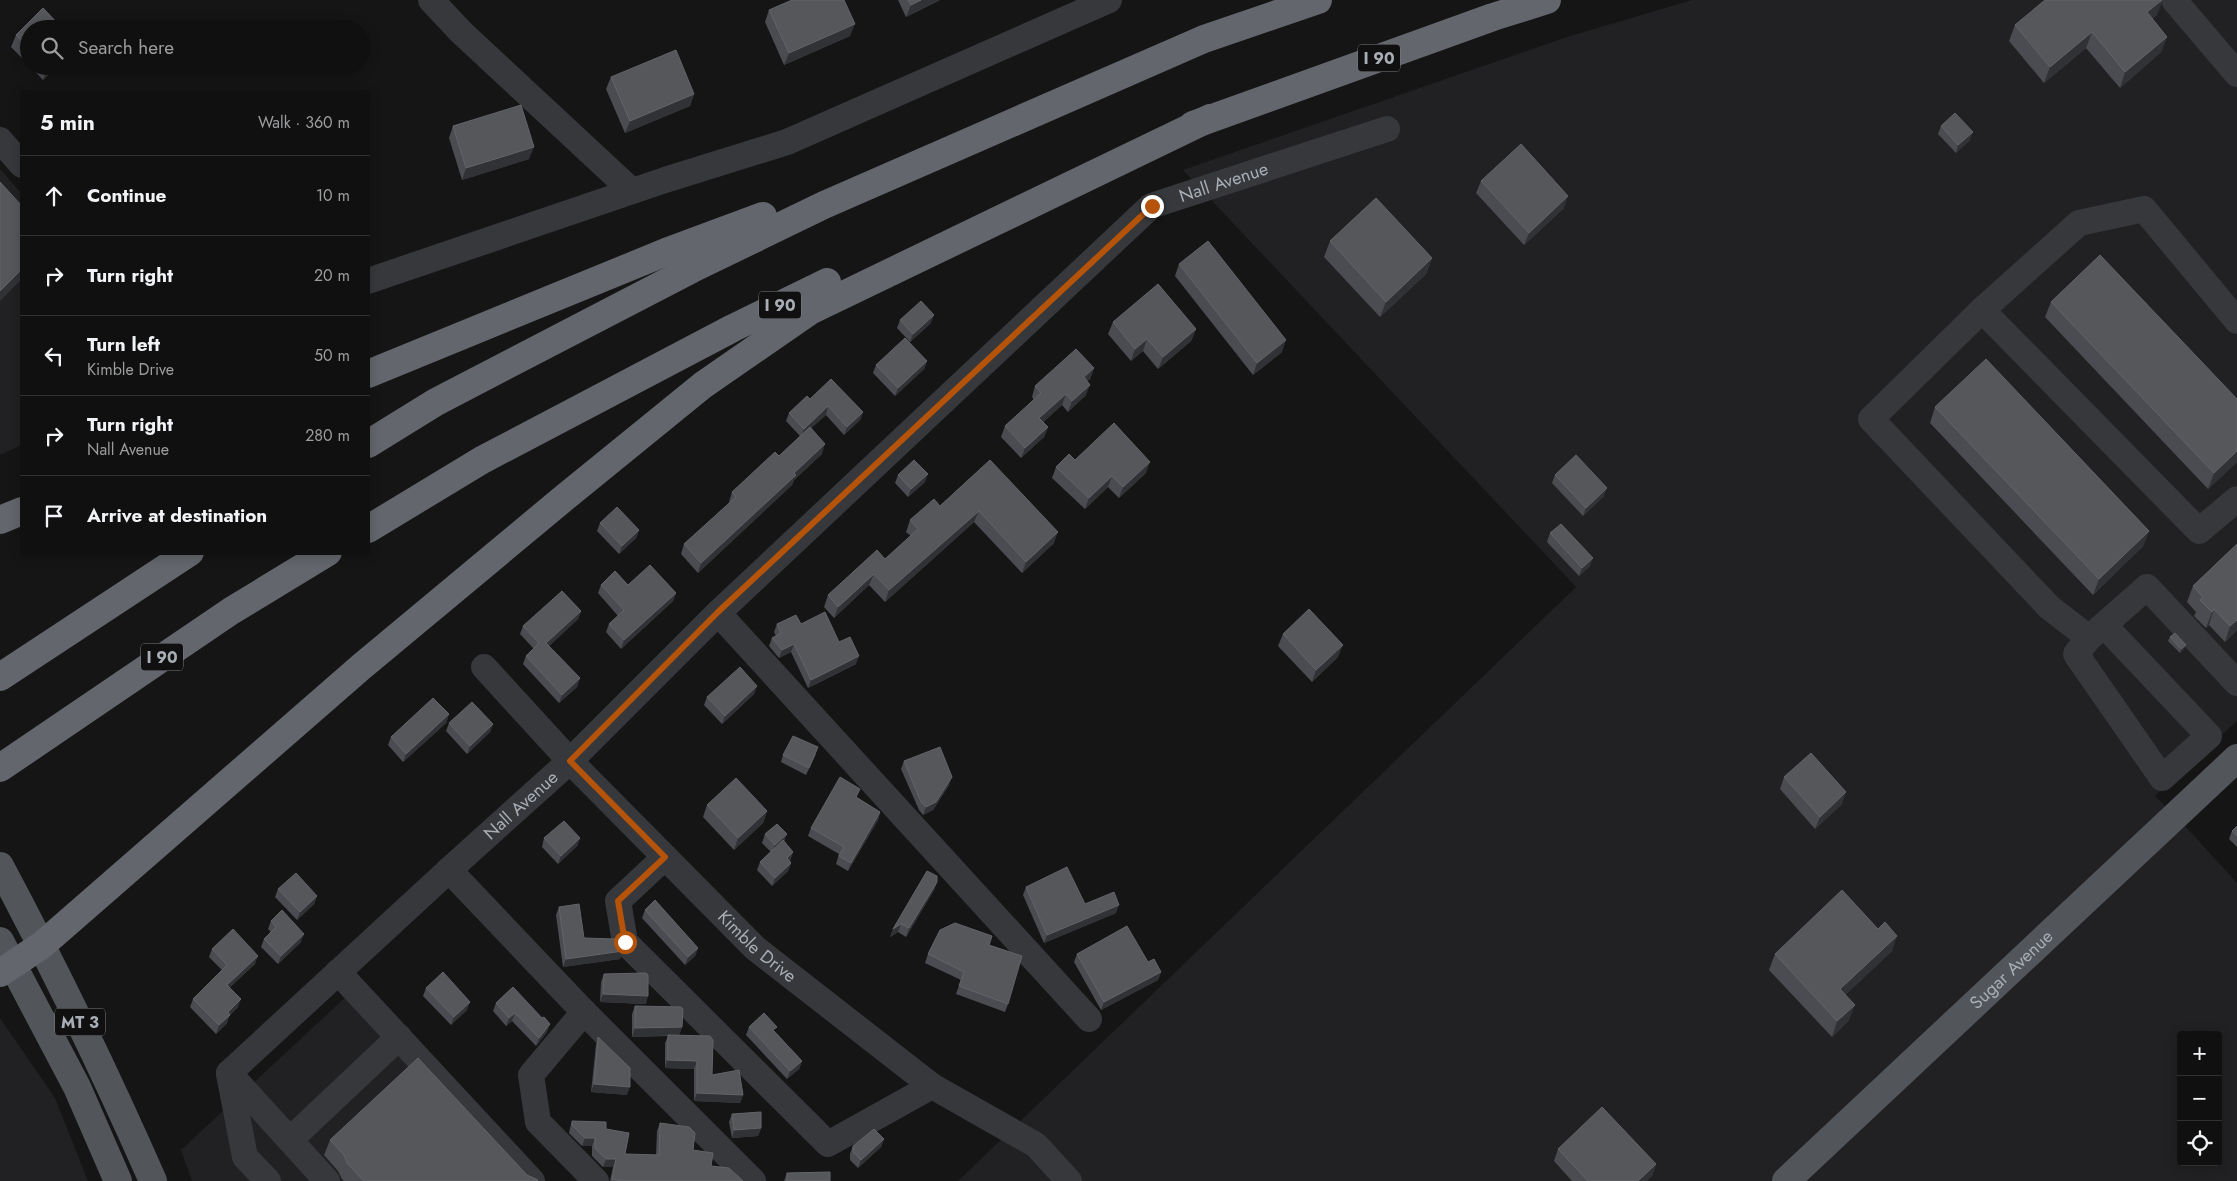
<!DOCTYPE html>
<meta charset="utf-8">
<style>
:root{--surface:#101010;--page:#191919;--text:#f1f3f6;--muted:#9c9d9f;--line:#303030}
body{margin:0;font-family:Jost,sans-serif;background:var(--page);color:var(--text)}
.controls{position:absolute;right:15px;bottom:15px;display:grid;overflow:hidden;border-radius:5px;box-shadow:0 2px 12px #0003}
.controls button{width:45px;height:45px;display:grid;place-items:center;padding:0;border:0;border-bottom:1px solid var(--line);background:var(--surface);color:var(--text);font:25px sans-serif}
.stop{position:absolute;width:15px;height:15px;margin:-11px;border:4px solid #b45309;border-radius:50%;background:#fff}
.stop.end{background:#b45309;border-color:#fff;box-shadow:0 1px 5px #0008}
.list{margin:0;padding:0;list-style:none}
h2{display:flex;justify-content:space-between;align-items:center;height:65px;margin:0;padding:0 20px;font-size:21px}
h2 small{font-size:16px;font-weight:400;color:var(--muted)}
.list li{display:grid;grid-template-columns:32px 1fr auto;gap:15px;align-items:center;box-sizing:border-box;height:80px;padding:0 20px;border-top:1px solid var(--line)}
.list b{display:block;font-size:19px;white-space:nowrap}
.list p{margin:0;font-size:16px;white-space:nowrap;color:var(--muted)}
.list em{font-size:16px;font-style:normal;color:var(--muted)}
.icon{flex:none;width:28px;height:28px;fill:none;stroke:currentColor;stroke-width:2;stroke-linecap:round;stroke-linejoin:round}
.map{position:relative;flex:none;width:2237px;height:1181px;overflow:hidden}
.search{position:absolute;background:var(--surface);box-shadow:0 2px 12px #0003;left:20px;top:20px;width:350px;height:55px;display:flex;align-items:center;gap:12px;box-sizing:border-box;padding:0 18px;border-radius:28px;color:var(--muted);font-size:19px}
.panel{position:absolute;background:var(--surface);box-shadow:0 2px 12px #0003;left:20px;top:90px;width:350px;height:465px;border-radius:5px}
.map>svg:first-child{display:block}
</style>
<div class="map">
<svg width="2237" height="1181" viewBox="0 0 2237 1181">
<rect width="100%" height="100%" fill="#151516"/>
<!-- built -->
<g fill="#212123" fill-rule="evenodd">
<path d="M1692,0H2237V721L2155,796L2186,827L2237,883V1181H958L1576,587L1183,170L1567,37ZM2181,1035H2218V1162H2181Z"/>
<polygon points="0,169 22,194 22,445 0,455"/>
<polygon points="363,981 544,1181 192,1181 181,1150"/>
<polygon points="0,1018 55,1098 88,1181 0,1181"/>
</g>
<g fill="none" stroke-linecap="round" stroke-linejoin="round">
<!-- minor -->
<g stroke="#36383b" stroke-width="26">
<polyline points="431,0 462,33 632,191"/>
<polyline points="2174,0 2237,74"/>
<polyline points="0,140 22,165"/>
<polyline points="368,281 665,180 787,142 1109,0"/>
<polyline points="1982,310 2199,531 2237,499"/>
<polyline points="2237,321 2144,209 2079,223 1982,310 1871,419 2049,607 2089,638 2147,587 2237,683"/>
<polyline points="718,613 1089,1019"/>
<polyline points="2089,638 2076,654 2162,778 2209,736 2104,625"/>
<path id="s1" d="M484,667L570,761L755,948L932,1086L1036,1145L1069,1181"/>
<polyline points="665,857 618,901 625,942 828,1144 932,1086"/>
<polyline points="449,870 584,1012 753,1181"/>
<polyline points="338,972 532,1181"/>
<polyline points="584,1012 531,1075 538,1122 596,1181"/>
<path id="s2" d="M229,1073L449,870L570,761L718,613L1151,206L1387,129"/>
<polyline points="229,1073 327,1181"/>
<polyline points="229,1074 245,1157 268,1181"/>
<polyline points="290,1140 399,1037"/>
</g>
<!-- major -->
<g stroke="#52555a" stroke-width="28">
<path d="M0,866C55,969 106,1074 153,1181"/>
<polyline points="0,941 77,1087 118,1181"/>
<path id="s3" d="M1786,1181L2237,758"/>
</g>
<!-- highway -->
<g stroke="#63666c" stroke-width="28">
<polyline points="1193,125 1493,17 1547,0"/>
<polyline points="368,374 666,252 763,216"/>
<polyline points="368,444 436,402 692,269 824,205 1204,39 1318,0"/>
<polyline points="0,520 22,511"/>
<polyline points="368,529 482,460 733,328 827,282"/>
<polyline points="0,677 190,552"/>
<polyline points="0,768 231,611 328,552"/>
<polyline points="0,973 42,945 361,667 564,498 703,385 810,311 1210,118"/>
</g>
</g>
<!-- wall -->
<g fill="#4b4c51">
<polygon points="898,0 940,0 906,17"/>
<polygon points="769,10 850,36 784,65 765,22"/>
<polygon points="2157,15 2152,19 2167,37 2161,52 2120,88 2086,48 2044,83 2009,41 2015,25"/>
<polygon points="29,29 29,65 11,47 16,35"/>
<polygon points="30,66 57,66 43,80"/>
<polygon points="611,77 694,94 690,106 625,133 606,89"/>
<polygon points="453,126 529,159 462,180 449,138"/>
<polygon points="1941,126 1970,140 1956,153 1938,134"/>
<polygon points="1481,181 1564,208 1524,245 1476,193"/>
<polygon points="1330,241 1432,258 1426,274 1380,317 1324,257"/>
<polygon points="1179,264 1282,352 1253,375 1175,276"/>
<polygon points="2051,302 2237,399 2237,462 2208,489 2045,317"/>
<polygon points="900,320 931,323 910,342 897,328"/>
<polygon points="1113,322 1196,329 1191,341 1158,369 1143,351 1131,361 1108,334"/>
<polygon points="927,361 924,369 895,396 873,373 876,365"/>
<polygon points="1094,368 1090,379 1087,381 1086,395 1068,412 1062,405 1043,422 1048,427 1044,437 1021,458 1001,437 1005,426 1034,400 1032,397 1035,386"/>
<polygon points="810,399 863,412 860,420 844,435 826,415 811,428 822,454 794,480 792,485 698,573 681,554 684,544 729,503 729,502 732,492 779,456 800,436 786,421 789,413"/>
<polygon points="1935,407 2149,531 2143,546 2093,595 1930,423"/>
<polygon points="990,460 1054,543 1022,573 974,522 885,602 869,585 834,618 824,607 828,595 885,559 911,536 906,532 910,520 940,506"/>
<polygon points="1075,460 1146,473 1119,498 1108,487 1085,509 1052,478 1056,467"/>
<polygon points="898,475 925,482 908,497 895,483"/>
<polygon points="1555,475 1604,496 1583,516 1552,483"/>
<polygon points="600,523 639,530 636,538 619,554 597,531"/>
<polygon points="1550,533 1590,566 1579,576 1547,542"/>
<polygon points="2237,544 2237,630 2225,642 2209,625 2206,628 2194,616 2196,612 2187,602 2193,586"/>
<polygon points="601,585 628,585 676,593 673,601 621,649 606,632 609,624 618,616 598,593"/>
<polygon points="581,611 578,619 549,646 580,678 577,687 559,703 523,664 526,656 534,649 520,634 523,626"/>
<polygon points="777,624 801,624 839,642 856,664 808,688 791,652 779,658 769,646 772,638 776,636 774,632"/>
<polygon points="1283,634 1338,657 1312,682 1278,646"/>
<polygon points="2170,637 2184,649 2180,653 2168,641"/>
<polygon points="757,686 754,694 722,724 704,705 707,697"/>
<polygon points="449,714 446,723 403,762 388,745 391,737"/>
<polygon points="449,723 493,724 490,732 467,754 446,731"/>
<polygon points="816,754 806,775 781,762 783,755"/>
<polygon points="904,761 949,785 933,810 923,815 919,810 901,769"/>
<polygon points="1784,777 1842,804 1815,829 1780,789"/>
<polygon points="857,798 880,812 878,820 848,871 836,864 839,854 808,836 811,828"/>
<polygon points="707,805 767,811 763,823 734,850 703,817"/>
<polygon points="2237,826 2237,847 2229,839 2232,831"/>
<polygon points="765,834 784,842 793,852 790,861 791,863 788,871 772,886 757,870 760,862 771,852 762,843"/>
<polygon points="544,838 580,838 577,846 558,864 542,847"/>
<polygon points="937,882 934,890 906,937 898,932 890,937 893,929"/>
<polygon points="1026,887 1085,904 1116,913 1044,943 1023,895"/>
<polygon points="278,889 317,896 314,904 297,920 275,897"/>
<polygon points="559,907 584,938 623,951 620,959 563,967 556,915"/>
<polygon points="645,910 698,948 695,956 685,965 642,918"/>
<polygon points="271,921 301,942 278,964 261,947 264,939 271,932 268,929"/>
<polygon points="989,945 1008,1004 1005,1012 956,994 961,980 925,963 928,954"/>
<polygon points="212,949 255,964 230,987 238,1007 229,1016 227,1023 216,1034 190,1007 193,999 222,970 209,957"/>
<polygon points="1892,951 1846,994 1849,1020 1832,1037 1769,970 1775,954"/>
<polygon points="1077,954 1148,962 1161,972 1158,980 1101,1010 1074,962"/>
<polygon points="604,974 646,1004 600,1002 601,982"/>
<polygon points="513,987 547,1032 536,1046 512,1021 506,1026 493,1011 496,1003"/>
<polygon points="426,988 467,1010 451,1025 423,996"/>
<polygon points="635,1006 682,1027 679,1035 712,1075 743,1095 740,1103 694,1101 694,1069 665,1068 665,1043 668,1036 632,1037 632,1014"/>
<polygon points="749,1027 775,1032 802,1061 799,1069 787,1079 746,1035"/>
<polygon points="598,1037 627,1095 591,1092 596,1045"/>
<polygon points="732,1114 761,1128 758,1136 732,1138 729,1122"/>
<polygon points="572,1121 606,1129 625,1154 656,1155 657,1131 660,1123 693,1150 711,1166 743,1181 610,1181 613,1167 603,1167 592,1156 592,1146 582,1146 569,1133 570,1128"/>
<polygon points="884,1139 881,1147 858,1168 850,1160 850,1154 853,1146"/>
<polygon points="330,1140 527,1175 538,1180 538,1181 344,1181 342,1179 338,1171 324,1155"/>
<polygon points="1558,1149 1656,1164 1652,1176 1646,1181 1572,1181 1554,1161"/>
<polygon points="787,1173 830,1181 784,1181"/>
</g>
<!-- shaded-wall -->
<g fill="#313235">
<polygon points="921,0 940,0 906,17 911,5"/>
<polygon points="2162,0 2163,0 2157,15 2141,28 2147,12"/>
<polygon points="855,24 850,36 784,65 789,53"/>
<polygon points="2092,32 2086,48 2044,83 2050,67"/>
<polygon points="2167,37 2161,52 2120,88 2125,72"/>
<polygon points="48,66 57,66 43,80 47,68"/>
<polygon points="694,94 690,106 625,133 630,121"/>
<polygon points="1973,132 1970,140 1956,153 1958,145"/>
<polygon points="534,147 529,159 462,180 466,168"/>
<polygon points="1568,196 1564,208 1524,245 1529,233"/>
<polygon points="1432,258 1426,274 1380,317 1386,302"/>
<polygon points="22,269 22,279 0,301 0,291"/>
<polygon points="934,315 931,323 910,342 913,334"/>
<polygon points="1196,329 1191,341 1158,369 1163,357"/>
<polygon points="1147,339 1143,351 1131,361 1135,349"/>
<polygon points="1286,340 1282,352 1253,375 1257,363"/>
<polygon points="927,361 924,369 895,396 898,388"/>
<polygon points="1094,368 1090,379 1080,388 1084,377"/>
<polygon points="1090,385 1086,395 1068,412 1072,401"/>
<polygon points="1066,394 1062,405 1036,429 1039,418"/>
<polygon points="828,406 826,415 801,437 804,429"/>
<polygon points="863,412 860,420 844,435 847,427"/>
<polygon points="1048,427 1044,437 1021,458 1025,448"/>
<polygon points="825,444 822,454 794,480 792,485 698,573 701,563 794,473"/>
<polygon points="2237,451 2237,462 2208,489 2214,473"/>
<polygon points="1150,462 1146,473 1119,498 1123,487"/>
<polygon points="928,474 925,482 908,497 911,489"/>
<polygon points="1112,476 1108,487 1085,509 1089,498"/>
<polygon points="1607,488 1604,496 1583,516 1586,508"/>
<polygon points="979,511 974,522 885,602 889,590"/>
<polygon points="639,530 636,538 619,554 622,546"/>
<polygon points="2149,531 2143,546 2093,595 2099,579"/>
<polygon points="1058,532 1054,543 1022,573 1026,562"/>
<polygon points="1593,558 1590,566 1579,576 1582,568"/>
<polygon points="874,574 869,585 834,618 838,607"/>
<polygon points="676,593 673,601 621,649 624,640"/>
<polygon points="2214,609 2209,625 2206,628 2212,612"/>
<polygon points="581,611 578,619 544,651 546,643"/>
<polygon points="2237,620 2237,630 2225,642 2230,626"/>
<polygon points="794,644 791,652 779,658 782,650"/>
<polygon points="1343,645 1338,657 1312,682 1316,670"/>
<polygon points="2186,645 2184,649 2180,653 2181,649"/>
<polygon points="859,656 856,664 808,688 811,680"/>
<polygon points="580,678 577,687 559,703 562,695"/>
<polygon points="757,686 754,694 722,724 725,716"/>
<polygon points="449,714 446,723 403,762 406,754"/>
<polygon points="493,724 490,732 467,754 470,746"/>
<polygon points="952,777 949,785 933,810 923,815 926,807"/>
<polygon points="1846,792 1842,804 1815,829 1820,817"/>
<polygon points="767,811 763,823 734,850 738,838"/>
<polygon points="880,812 878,820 848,871 851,863"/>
<polygon points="787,834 784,843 772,853 775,845"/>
<polygon points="580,838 577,846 558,864 561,856"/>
<polygon points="793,852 790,860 784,866 787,858"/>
<polygon points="791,863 788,871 772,886 775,878"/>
<polygon points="937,882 934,890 906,937 909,928"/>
<polygon points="317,896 314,904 297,920 300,912"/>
<polygon points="1119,905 1116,913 1044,943 1047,935"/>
<polygon points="901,924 898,932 890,937 893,929"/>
<polygon points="304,934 301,942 278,964 281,956"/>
<polygon points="1897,936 1892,951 1835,1005 1840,989"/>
<polygon points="698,948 695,956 685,965 688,957"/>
<polygon points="623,951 620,959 563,967 566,959"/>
<polygon points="258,956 255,964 224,993 227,985"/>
<polygon points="1161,972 1158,980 1101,1010 1104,1002"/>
<polygon points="603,994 648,996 646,1004 600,1002"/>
<polygon points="241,999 238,1007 229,1016 227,1023 216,1034 219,1025 228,1012"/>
<polygon points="470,1002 467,1010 451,1025 454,1017"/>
<polygon points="1855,1005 1849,1020 1832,1037 1837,1021"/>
<polygon points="515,1013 512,1021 506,1026 509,1018"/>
<polygon points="550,1024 547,1032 536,1046 539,1038"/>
<polygon points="682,1027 679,1035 632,1037 635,1028"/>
<polygon points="667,1060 697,1061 694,1069 665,1068"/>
<polygon points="802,1061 799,1069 787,1079 790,1071"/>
<polygon points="594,1084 630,1087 627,1095 591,1092"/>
<polygon points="697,1093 743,1095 740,1103 694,1101"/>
<polygon points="761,1128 758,1136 732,1138 734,1130"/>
<polygon points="585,1138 595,1138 592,1146 582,1146"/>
<polygon points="884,1139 881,1147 858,1168 861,1160"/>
<polygon points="606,1159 616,1159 613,1167 603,1167"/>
<polygon points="1656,1164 1652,1176 1646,1181 1638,1181"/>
</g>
<!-- building -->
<g fill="#55575b" stroke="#626469">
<polygon points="792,0 844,0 855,24 789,53 769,10"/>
<polygon points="908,0 921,0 911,5"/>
<polygon points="2045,0 2162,0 2147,12 2167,37 2125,72 2092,32 2050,67 2015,25"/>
<polygon points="43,8 63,29 29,29 29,49 16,35"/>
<polygon points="676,50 694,94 630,121 611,77"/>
<polygon points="521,105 534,147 466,168 453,126"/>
<polygon points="1955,113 1973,132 1958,145 1941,126"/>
<polygon points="1521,144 1568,196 1529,233 1481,181"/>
<polygon points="0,182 22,206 22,269 0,291"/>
<polygon points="1376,198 1432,258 1386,302 1330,241"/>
<polygon points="1208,241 1286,340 1257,363 1179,264"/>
<polygon points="2100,255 2237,399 2237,451 2214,473 2051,302"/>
<polygon points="1158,284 1196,329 1163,357 1147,339 1135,349 1113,322"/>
<polygon points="921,301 934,315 913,334 900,320"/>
<polygon points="905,338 927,361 898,388 876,365"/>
<polygon points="1076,349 1094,368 1084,377 1090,385 1072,401 1066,394 1039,418 1048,427 1025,448 1005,426 1041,393 1035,386"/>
<polygon points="1986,359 2149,531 2099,579 1935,407"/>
<polygon points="831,379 863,412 847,427 828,406 804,429 789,413 807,396 810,399"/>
<polygon points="1114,423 1150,462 1123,487 1112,476 1089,498 1056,467 1069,454 1075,460"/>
<polygon points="810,427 825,444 794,473 796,475 701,563 684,544 736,497 732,492 775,452 779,456"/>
<polygon points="1576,455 1607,488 1586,508 1555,475"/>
<polygon points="914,460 928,474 911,489 898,475"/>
<polygon points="990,460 1058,532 1026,562 979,511 889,590 874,574 838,607 828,595 877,550 885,559 918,529 910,520 934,499 940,506"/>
<polygon points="617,507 639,530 622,546 600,523"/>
<polygon points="1561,524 1593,558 1582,568 1550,533"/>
<polygon points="2237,544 2237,620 2230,626 2214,609 2212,612 2200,600 2203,597 2193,586"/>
<polygon points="650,565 676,593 624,640 609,624 624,610 601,585 615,571 628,585"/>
<polygon points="562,591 581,611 546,643 580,678 562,695 526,656 539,643 523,626"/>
<polygon points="1309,609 1343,645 1316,670 1283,634"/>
<polygon points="825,612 839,642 850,637 859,656 811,680 794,644 782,650 772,638 781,633 777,624 796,615 801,624"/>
<polygon points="2175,633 2186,645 2181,649 2170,637"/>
<polygon points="740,667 757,686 725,716 707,697"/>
<polygon points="433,698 449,714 406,754 391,737"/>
<polygon points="472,702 493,724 470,746 449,723"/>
<polygon points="793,736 818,747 809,768 783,755"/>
<polygon points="940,747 952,777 936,802 926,807 921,802 904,761"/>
<polygon points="1811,753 1846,792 1820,817 1784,777"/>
<polygon points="840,777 860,789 856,797 880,812 851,863 839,856 844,847 811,828"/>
<polygon points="736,778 767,811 738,838 707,805"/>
<polygon points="564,821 580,838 561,856 544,838"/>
<polygon points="777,824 787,834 775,845 765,834"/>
<polygon points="2237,826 2237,836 2232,831"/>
<polygon points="783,840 793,852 787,858 791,863 775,878 760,862"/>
<polygon points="1067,867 1085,904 1114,892 1119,905 1047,935 1026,887"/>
<polygon points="927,871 937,876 937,882 909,928 901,924 893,929"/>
<polygon points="296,873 317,896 300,912 278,889"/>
<polygon points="1842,890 1878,929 1885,922 1897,936 1840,989 1855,1005 1837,1021 1775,954"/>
<polygon points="655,900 698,948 688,957 645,910"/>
<polygon points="579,904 584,938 615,939 623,951 566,959 559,907"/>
<polygon points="282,910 304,934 281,956 264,939 276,927 271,921"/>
<polygon points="955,923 992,936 989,945 1022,956 1008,1004 959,986 964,972 928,954 940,930"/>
<polygon points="1127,926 1148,962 1154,959 1161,972 1104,1002 1077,954"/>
<polygon points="233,929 258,956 227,985 241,999 228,1012 230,1015 219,1025 193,999 227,965 212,949"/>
<polygon points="443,972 470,1002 454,1017 426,988"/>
<polygon points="646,973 648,975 648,996 603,994 604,974"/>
<polygon points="513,987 542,1018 544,1017 550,1024 539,1038 515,1013 509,1018 496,1003"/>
<polygon points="635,1006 681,1007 683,1009 682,1027 635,1028"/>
<polygon points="764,1013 777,1027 773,1030 802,1061 790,1071 749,1027"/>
<polygon points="668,1035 710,1036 713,1040 712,1075 739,1070 743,1095 697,1093 697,1061 667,1060"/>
<polygon points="598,1037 630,1068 630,1087 594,1084"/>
<polygon points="418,1058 527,1175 538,1180 537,1181 364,1181 347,1163 344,1155 330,1140"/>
<polygon points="1602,1107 1656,1164 1638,1181 1588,1181 1558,1149"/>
<polygon points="761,1112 761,1128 734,1130 732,1114"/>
<polygon points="572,1121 606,1122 606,1129 629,1133 625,1154 659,1155 660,1123 689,1127 695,1133 693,1150 713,1153 711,1166 729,1168 743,1181 621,1181 612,1179 616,1159 606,1159 595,1148 595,1138 585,1138 572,1125"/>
<polygon points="874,1129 884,1139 861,1160 853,1152 853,1146"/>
<polygon points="830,1172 830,1181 787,1181 787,1173"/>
</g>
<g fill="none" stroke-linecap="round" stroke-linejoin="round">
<!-- route -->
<polyline stroke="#b45309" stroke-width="6" points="625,942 618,901 665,857 570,761 718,612 1152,206"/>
</g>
<g text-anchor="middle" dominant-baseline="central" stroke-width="5" stroke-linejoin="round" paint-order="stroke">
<!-- shield labels -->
<g fill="#101011" stroke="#7a7f84" stroke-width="1">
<rect x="1358" y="44.5" width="42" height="27" rx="4"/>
<rect x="759" y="291.5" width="42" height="27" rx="4"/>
<rect x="141" y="643.5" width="42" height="27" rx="4"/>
<rect x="55" y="1008.5" width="50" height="27" rx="4"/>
</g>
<g font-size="16" font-weight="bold" fill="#a8aeb5">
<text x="1379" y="58">I 90</text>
<text x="780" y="305">I 90</text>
<text x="162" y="657">I 90</text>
<text x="80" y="1022">MT 3</text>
</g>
<!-- street labels -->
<g font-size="18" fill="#a8aeb5" stroke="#101011">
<text stroke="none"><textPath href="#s2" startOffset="1342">Nall Avenue</textPath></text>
<text stroke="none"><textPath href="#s2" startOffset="396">Nall Avenue</textPath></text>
<text stroke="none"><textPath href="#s1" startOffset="391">Kimble Drive</textPath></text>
<text stroke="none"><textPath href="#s3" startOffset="309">Sugar Avenue</textPath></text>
</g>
</g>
</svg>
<div class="controls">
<button>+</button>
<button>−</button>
<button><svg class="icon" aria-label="locate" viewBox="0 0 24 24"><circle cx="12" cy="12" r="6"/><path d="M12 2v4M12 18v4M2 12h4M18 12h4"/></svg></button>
</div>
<div class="stop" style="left:625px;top:942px"></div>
<div class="stop end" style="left:1152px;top:206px"></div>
<div class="search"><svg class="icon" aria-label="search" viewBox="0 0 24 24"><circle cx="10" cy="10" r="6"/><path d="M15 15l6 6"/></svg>Search here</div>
<section class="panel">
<h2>5 min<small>Walk · 360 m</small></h2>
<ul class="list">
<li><svg class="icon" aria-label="ahead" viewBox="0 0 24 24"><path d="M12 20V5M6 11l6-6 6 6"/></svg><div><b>Continue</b></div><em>10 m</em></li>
<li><svg class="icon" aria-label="right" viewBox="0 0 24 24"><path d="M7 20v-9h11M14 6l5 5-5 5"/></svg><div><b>Turn right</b></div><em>20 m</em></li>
<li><svg class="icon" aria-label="left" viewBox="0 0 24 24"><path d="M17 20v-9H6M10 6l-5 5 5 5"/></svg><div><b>Turn left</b><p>Kimble Drive</p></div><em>50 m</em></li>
<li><svg class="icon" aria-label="right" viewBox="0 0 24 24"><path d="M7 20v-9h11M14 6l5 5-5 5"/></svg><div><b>Turn right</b><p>Nall Avenue</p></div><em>280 m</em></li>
<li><svg class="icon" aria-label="arrive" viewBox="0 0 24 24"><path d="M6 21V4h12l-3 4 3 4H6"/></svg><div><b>Arrive at destination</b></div></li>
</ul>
</section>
</div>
